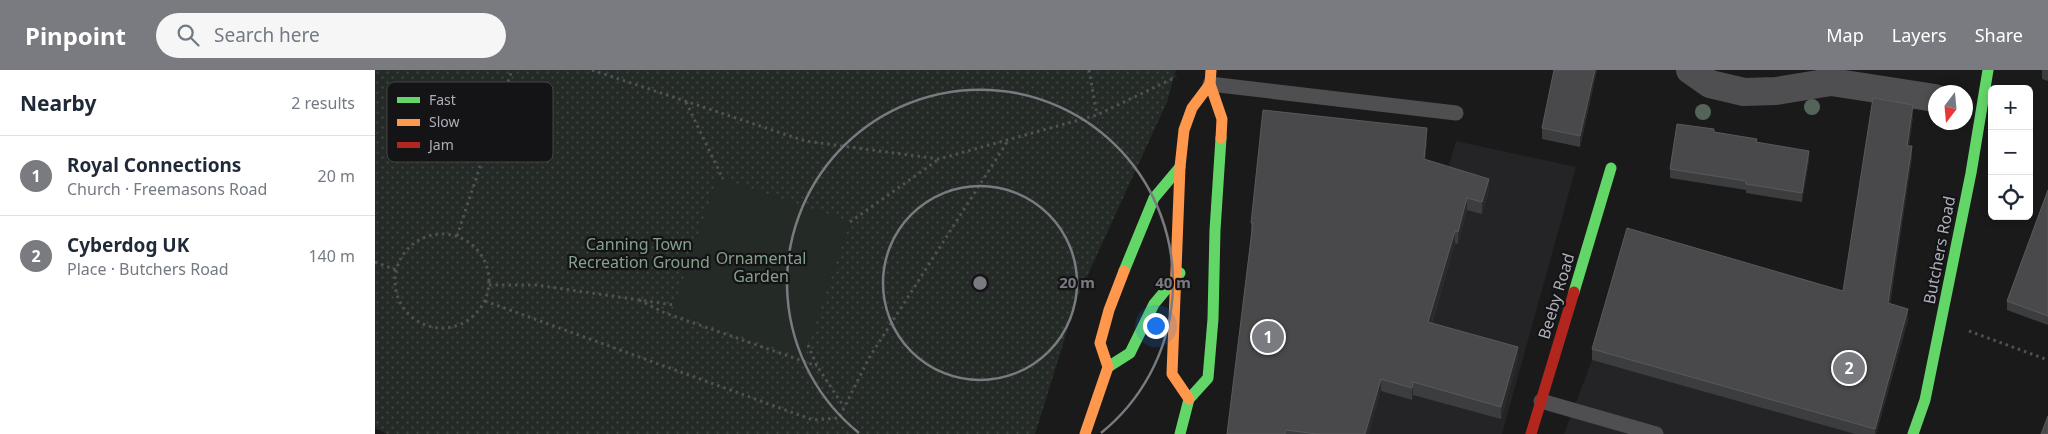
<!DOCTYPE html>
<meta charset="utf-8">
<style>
:root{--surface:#fff;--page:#f6f6f7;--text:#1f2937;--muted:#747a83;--line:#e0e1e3;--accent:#7a7b81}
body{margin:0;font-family:"Noto Sans",sans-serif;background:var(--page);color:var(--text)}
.controls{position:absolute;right:15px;top:15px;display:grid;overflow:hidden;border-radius:8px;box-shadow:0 2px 8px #0003}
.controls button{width:45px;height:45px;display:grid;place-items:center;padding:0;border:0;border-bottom:1px solid var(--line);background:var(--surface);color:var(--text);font:25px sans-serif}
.compass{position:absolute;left:1553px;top:15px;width:45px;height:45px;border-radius:50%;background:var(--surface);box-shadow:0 2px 8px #0003;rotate:196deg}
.you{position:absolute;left:780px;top:255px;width:18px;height:18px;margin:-12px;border:4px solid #fff;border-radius:50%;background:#1a73e8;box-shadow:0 0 0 8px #1a73e833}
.badge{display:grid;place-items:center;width:32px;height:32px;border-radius:50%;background:var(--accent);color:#fff;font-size:16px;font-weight:700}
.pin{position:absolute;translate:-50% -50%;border:2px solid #fff;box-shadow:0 1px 5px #0006}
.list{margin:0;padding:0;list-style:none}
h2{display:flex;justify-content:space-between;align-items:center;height:65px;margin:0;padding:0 20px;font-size:21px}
h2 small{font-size:16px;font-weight:400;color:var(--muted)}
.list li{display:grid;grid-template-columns:32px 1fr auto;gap:15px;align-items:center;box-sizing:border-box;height:80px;padding:0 20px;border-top:1px solid var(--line)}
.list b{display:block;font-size:19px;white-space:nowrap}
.list p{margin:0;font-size:16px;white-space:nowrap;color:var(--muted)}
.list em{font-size:16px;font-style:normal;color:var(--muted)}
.icon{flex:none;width:28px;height:28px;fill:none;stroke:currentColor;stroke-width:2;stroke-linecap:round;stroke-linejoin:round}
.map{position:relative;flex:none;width:1673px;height:364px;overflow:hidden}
header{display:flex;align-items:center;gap:30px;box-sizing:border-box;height:70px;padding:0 25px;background:var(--accent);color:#fff}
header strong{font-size:24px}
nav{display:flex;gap:28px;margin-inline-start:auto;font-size:18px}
.search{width:350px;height:45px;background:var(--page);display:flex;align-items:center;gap:12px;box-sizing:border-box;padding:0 18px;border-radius:28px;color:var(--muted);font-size:19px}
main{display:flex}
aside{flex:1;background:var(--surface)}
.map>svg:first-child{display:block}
</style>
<header>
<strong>Pinpoint</strong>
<div class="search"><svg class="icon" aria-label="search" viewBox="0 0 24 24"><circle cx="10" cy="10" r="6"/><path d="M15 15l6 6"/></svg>Search here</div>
<nav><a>Map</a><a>Layers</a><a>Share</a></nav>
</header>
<main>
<aside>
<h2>Nearby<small>2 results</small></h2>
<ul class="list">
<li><span class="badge">1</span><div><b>Royal Connections</b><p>Church · Freemasons Road</p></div><em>20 m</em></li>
<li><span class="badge">2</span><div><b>Cyberdog UK</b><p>Place · Butchers Road</p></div><em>140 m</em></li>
</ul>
</aside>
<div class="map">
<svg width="1673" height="364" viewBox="0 0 1673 364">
<defs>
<pattern id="park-dots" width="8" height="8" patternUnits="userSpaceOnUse" patternTransform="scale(1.25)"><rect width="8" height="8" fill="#242a25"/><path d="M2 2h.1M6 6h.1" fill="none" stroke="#414643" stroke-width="1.8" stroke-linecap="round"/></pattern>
</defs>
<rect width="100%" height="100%" fill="#1a1a1a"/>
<!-- built -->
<g fill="#242426">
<polygon points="1081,71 1201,97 1127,364 994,364"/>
<polygon points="1533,250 1501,364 1189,364 1217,290"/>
</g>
<!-- park -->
<polygon fill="url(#park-dots)" points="0,0 801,0 792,32 703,226 660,364 12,364 0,358"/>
<!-- garden -->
<polygon fill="#242a25" points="343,107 475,152 428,287 297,242"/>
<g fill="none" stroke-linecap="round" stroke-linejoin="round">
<!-- path -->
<g stroke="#505153" stroke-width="3" stroke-dasharray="2.5 4" stroke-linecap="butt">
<polyline points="217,0 430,71 564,89 722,45 801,7"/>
<polyline points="714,0 722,45"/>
<polyline points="311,32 348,109"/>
<polyline points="475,152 564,89"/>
<circle cx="67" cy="211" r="47"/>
<polyline points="82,166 137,0"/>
<polyline points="0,192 21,200"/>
<polyline points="114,215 161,215 299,235"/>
<polyline points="264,230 290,243 442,296"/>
<polyline points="110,231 438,350 464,348 494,288 634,69"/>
<polyline points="1594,261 1673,290"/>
<polyline points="433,275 442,296 469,337"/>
</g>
<!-- lane -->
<g stroke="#4f4f52" stroke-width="15">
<polyline points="835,14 1081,43"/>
<polyline points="1166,331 1281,364"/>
</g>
<!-- street -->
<polyline stroke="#4f4f52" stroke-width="28" points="1315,0 1335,14 1369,22 1401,21 1456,12 1560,28"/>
<!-- fast -->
<g stroke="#63d668" stroke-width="11">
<polyline points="749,201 779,128 805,97"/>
<polyline points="1199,222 1236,98"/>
<polyline points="733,297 755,283 779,234 805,203"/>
<polyline points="805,364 814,329 833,308 838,249 840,160 846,68"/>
<polyline points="1538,364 1550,330 1596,103 1613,0"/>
</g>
<!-- slow -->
<g stroke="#ff974d" stroke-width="11">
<polyline points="836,0 835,14 847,49 846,68"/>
<polyline points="814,329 797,304 805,97 809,60 817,38 835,14"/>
<polyline points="710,364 733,297 725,273 734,240 749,201"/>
</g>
<!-- jam -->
<polyline stroke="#b3261e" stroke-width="11" points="1156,364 1199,222"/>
</g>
<!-- trees -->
<g fill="#556458">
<circle cx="1437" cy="37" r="8"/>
<circle cx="1328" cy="42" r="8"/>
</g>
<!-- wall -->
<g fill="#3c3d3e">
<polygon points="1179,0 1222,0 1205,77 1167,69 1167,58"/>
<polygon points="1667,0 1673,0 1673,11 1667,9"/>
<polygon points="1538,46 1534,76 1537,87 1515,234 1533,250 1501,364 1480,364 1217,290 1217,279 1468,221"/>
<polygon points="1339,62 1382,72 1434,90 1427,132 1371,123 1371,120 1295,108 1295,99"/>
<polygon points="1052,71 1050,89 1114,121 1107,144 1092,140 1083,174 1080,173 1057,253 1143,289 1126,349 1038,325 1037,330 1006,321 994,364 852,364 876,165 876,153"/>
<polygon points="1673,120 1673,255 1632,240 1632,231"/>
</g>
<!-- shaded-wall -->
<g fill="#2a2a2a">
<polygon points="1220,0 1222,0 1205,77 1205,66"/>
<polygon points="1538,35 1538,46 1532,87 1532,76"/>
<polygon points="1052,58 1052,71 1049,101 1049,89"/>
<polygon points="1537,76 1537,87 1513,244 1513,233"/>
<polygon points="1434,81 1434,90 1427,132 1427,123"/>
<polygon points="1114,109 1114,121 1107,144 1107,132"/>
<polygon points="1092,128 1092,140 1083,174 1083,162"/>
<polygon points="1080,161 1080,173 1053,265 1053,252"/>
<polygon points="1533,239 1533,250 1501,364 1500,364 1500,359"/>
<polygon points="1143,277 1143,289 1126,349 1126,337"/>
<polygon points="1006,309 1006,321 994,364 990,364"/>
<polygon points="1038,312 1038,325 1037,330 1037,318"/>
</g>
<!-- building -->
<g fill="#49494b" stroke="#58595d">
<polygon points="1179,0 1220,0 1205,66 1167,58"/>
<polygon points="1498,28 1538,35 1532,76 1537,76 1513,233 1533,239 1500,359 1217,279 1252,158 1468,221"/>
<polygon points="888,40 1052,58 1049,89 1114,109 1107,132 1092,128 1083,162 1080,161 1053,252 1143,277 1126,337 1038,312 1037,318 1006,309 990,364 942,364 911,360 910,364 852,364 878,153 876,153"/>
<polygon points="1302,54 1339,59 1339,62 1382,69 1381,72 1434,81 1427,123 1371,114 1371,111 1295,99"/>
<polygon points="1673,120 1673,246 1632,231"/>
<polygon points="1673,346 1673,364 1666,364"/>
</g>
<!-- distance rings -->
<g fill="none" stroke="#7a7b81" stroke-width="2.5">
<circle cx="605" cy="213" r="97"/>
<path d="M484 363A193 193 0 1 1 726 363"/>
</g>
<g text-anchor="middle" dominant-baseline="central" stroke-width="4.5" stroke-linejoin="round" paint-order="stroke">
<!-- park labels -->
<g font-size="16" fill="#86a18b" stroke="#141416">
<text x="264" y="174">Canning Town<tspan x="264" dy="18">Recreation Ground</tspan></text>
<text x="386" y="188">Ornamental<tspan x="386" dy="18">Garden</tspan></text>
</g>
<!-- street labels -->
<g font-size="16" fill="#adafb9" stroke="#141416">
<text transform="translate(1564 180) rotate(-79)">Butchers Road</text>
<text transform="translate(1181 226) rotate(-73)">Beeby Road</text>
</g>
</g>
<!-- legend -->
<rect x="12" y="12" width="166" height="80" rx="8" fill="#141416" stroke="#424247" stroke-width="1"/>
<rect x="22" y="27" width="23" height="6" fill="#63d668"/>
<rect x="22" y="49" width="23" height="7" fill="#ff974d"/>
<rect x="22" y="72" width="23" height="6" fill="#b3261e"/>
<g font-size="14" fill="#adafb9">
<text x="54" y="35">Fast</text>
<text x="54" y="57">Slow</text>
<text x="54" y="80">Jam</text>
</g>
<circle cx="605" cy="213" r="8" fill="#7a7b81" stroke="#141416" stroke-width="2.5"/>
<g font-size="15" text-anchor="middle" font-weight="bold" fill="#7a7b81" stroke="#141416" stroke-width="4.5" stroke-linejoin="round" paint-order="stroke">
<text x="702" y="218">20 m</text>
<text x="798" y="218">40 m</text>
</g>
</svg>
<div class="controls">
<button>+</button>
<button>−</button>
<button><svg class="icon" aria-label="locate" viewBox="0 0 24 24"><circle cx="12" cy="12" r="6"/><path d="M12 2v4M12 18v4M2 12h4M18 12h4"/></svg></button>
</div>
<svg class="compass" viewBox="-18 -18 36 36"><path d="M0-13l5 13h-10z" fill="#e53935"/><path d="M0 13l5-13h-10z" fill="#747a83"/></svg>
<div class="you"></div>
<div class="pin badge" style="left:893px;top:267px">1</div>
<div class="pin badge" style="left:1474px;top:298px">2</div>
</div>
</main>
